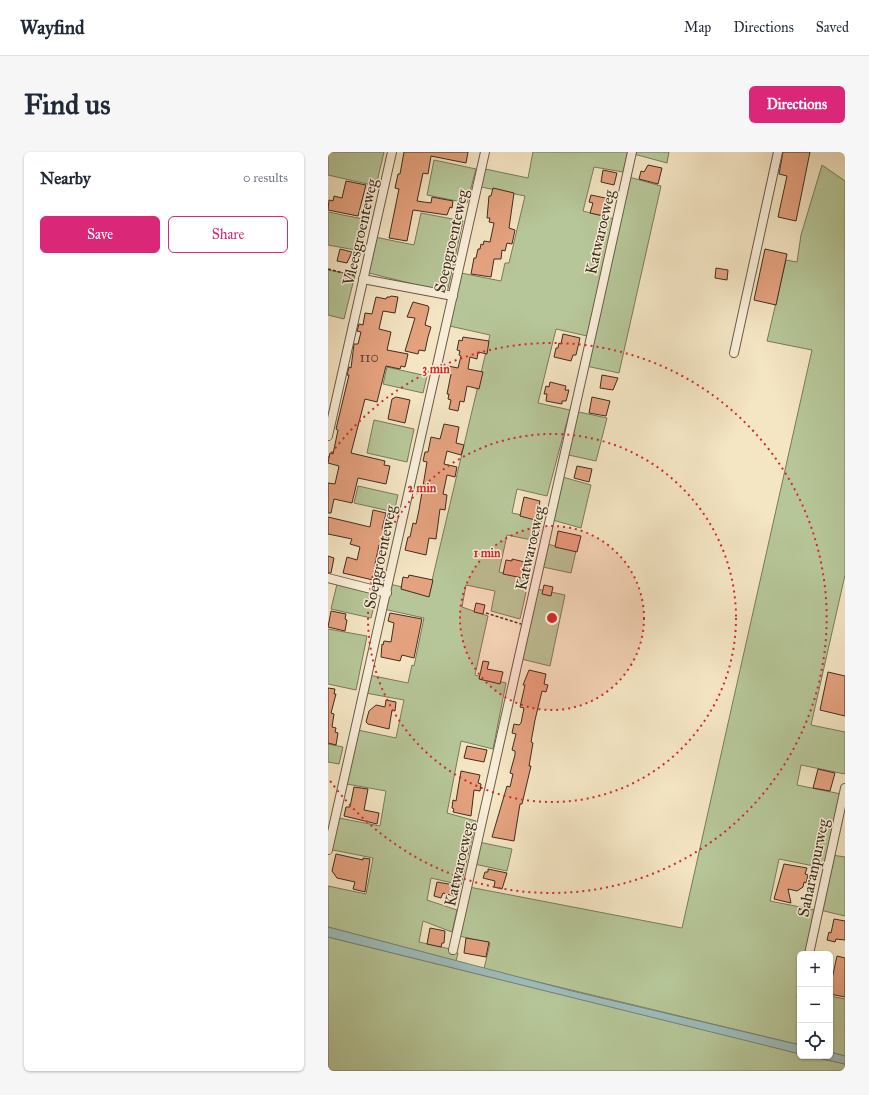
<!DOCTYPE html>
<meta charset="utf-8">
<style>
:root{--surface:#fff;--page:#f6f6f7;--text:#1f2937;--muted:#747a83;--line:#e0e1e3;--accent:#db2777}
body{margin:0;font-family:"IM FELL Great Primer",serif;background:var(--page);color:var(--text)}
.controls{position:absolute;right:12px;bottom:12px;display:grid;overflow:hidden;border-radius:6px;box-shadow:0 1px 3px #0004}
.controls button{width:36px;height:36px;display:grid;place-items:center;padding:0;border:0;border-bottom:1px solid var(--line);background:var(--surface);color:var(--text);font:20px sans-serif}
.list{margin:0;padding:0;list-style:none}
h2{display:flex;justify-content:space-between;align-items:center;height:52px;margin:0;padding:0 16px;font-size:17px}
h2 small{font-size:13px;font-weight:400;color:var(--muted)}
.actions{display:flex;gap:8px;padding:12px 16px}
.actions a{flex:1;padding:9px 0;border:1px solid var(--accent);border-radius:6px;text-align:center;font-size:14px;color:var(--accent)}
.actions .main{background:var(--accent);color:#fff}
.icon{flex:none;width:22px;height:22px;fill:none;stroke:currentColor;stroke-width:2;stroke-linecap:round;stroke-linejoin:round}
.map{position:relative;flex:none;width:517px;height:919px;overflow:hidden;border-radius:6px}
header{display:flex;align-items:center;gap:24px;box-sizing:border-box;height:56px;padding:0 20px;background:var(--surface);border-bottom:1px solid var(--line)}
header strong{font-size:19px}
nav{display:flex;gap:22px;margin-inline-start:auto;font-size:14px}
.intro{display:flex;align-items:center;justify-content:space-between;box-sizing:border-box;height:96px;padding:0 24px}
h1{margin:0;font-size:28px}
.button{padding:10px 18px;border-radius:6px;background:var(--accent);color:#fff;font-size:14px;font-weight:700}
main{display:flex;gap:24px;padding:0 24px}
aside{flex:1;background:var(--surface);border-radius:6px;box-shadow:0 1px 3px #0004}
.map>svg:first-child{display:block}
</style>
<header>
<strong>Wayfind</strong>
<nav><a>Map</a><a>Directions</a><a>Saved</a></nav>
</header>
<div class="intro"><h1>Find us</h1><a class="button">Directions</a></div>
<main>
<aside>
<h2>Nearby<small>0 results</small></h2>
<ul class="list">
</ul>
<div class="actions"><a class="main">Save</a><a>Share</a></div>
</aside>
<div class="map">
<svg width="517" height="919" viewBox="0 0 517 919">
<rect width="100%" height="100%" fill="#f4e5c3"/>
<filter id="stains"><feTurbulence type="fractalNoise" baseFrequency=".005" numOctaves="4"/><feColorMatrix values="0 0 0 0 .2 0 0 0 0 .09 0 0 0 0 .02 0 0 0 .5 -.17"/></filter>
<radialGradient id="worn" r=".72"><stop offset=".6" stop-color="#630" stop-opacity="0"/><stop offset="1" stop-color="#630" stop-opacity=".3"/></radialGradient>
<!-- green -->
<g fill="#b6c698" stroke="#7a7a5b">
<polygon points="0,0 56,0 48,34 0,23"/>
<polygon points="205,0 300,0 295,20 266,15 255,59 286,67 259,184 228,177 210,251 242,258 219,344 189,337 184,361 214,367 209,389 179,383 171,420 201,427 192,467 163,459 167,439 138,433 134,455 160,464 147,523 178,531 165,597 133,589 119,661 148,669 133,733 103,726 99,748 129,758 124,780 95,769 91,790 122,797 122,800 130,801 128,809 0,775 0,734 38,742 45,706 0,697 6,665 52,674 58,639 13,631 25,577 68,586 76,548 32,540 36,522 80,531 84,513 86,514 96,466 51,456 57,431 101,441 162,183 117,173 128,120 173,129 177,111 181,111 197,44 153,35 157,17 200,26"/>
<polygon points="307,0 341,0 339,11 306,2"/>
<polygon points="106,8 148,17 139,51 99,43"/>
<polygon points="494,13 517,29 517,423 483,573 517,580 517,622 473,613 469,633 513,642 496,716 451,707 442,749 487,758 478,802 472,802 472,830 469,846 472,847 472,893 156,817 162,791 131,784 141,735 354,776 484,198 439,189 458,108 469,110 473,83"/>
<polygon points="301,25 333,34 291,221 258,214"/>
<polygon points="0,60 40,68 33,99 0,93"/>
<polygon points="93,61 135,69 120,137 113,139 37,120 42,84 86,93"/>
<polygon points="0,118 27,123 16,167 0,163"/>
<polygon points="59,215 99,224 95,241 55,232"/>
<polygon points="246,259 279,266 268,309 236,302"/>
<polygon points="46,268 86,277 79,310 39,301"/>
<polygon points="231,324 263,333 253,376 221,367"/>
<polygon points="30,334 70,343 66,360 26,351"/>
<polygon points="215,391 248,399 243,421 210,414"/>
<polygon points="10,428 49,442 43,466 3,457"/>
<polygon points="204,436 237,443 222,514 189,506"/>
<polygon points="0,477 39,484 28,538 0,532"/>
<polygon points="0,592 15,595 11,612 0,610"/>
<polygon points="151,690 184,697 179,719 146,712"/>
<polygon points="504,703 517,705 517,764 492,758"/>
<polygon points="0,785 414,887 472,902 472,904 482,904 517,912 517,919 0,919"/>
<polygon points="502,844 517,847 517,904 502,900"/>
</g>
<!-- water -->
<g fill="#9ebdbb" stroke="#78837c">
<polygon points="0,775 244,839 472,893 472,902 0,785"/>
<polygon points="502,900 517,904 517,912 482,904 502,904"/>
</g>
<!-- building -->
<g fill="#e5a27f" stroke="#3f2d1e">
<polygon points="76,0 140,0 138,11 103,4 100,22 95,21 89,49 103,51 104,45 125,49 124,56 122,55 119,63 85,58 79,89 61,86 71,37 67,36 70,22 72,22"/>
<polygon points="455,0 482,0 468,69 450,65 459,24 451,22"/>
<polygon points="320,13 334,16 330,32 311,27 313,19 316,20"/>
<polygon points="275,18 289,21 286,33 273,30"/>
<polygon points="18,29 38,33 30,64 0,58 1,48 5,49 6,44 14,46"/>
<polygon points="165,36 186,41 181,76 187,78 184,92 179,91 177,99 174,98 173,107 166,107 163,125 143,122 146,106 148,106 150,97 152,97 153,92 155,93 156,89 162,90 166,71 161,70 162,66 159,66 161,44 163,44"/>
<polygon points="263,43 282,47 276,64 262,61 265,51 261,50"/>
<polygon points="12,97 24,100 19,111 9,109"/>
<polygon points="437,97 459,102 448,153 426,148"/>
<polygon points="388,116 400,118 399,128 387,126"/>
<polygon points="63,144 70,145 67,161 55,159 51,177 63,180 59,198 80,202 77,215 73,214 72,217 58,214 49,250 37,247 23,301 57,309 56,313 62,314 58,332 30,326 24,351 6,347 3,361 0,361 0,331 7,332 11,314 0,311 2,301 5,302 10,278 8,277 21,223 19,223 21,215 23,216 26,192 30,192 33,180 29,179 31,172 35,173 37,161 44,162 48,145 58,147 59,145 62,145"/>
<polygon points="85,150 100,154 101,156 97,173 103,175 100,185 97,199 91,198 90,202 77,199 87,166 79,165"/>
<polygon points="235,182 252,186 248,203 245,203 243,209 226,205 228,196 230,196 231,191 233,192"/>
<polygon points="135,185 161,189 159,202 150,200 149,207 142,205 140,217 155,220 151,237 139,234 136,250 132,249 130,259 121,257 123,248 120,247 121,242 119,242 123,222 119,221 120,214 130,216 133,204 131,203 132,199 129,198 131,188 134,189"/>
<polygon points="274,223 290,226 285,238 272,236"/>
<polygon points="222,230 238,234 237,238 241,238 238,249 234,249 234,252 218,249 219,242 216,242 218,234 221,235"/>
<polygon points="68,245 82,248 77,271 60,267 64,247"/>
<polygon points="264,245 282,249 278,264 261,261"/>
<polygon points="116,272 131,275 128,291 136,293 133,303 119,299 116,312 129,315 127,325 119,323 115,342 119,343 117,358 112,357 108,387 101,386 98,403 77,398 80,385 82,385 85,371 88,372 91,358 99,310 95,309 97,300 100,300 103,285 112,287"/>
<polygon points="249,314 264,317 261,330 246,326"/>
<polygon points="196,345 212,349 211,355 213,356 207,368 192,364"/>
<polygon points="45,358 58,361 54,377 58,378 55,394 51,393 47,412 51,413 48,427 45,428 15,421 19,405 29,408 32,395 22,392 24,387 0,382 0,365 42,375"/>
<polygon points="230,379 253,384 249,400 227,395"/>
<polygon points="0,404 6,406 3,421 0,421"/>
<polygon points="184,407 197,410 198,416 201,417 199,427 175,422 178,408 184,409"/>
<polygon points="81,423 105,428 101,445 73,437 75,425 80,426"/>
<polygon points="216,433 225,435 223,444 214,442"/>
<polygon points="148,451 157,453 155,462 146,460"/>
<polygon points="3,459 18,462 17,467 19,468 17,479 0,475"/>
<polygon points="62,461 94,467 86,506 74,503 72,509 53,505 54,492 55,493 56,489 63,490 66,471 60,469"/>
<polygon points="155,509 161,510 159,517 175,520 172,532 151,527"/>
<polygon points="201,518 218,522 216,532 220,533 218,540 214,539 207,568 203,590 205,591 201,614 203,614 194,652 192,652 186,689 164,685 179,634 182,635 185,622 182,621 187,603 187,599 184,598 188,582 184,581 186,572 191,573 193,571 196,556 192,555 197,533 195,533"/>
<polygon points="500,520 517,524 517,564 492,558"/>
<polygon points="0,536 7,537 6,542 8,542 3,561 6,562 4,575 8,576 7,580 10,581 8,593 0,591"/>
<polygon points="58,548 68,550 67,559 64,558 61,577 40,572 38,570 41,559 48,553 57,555"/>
<polygon points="139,594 159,598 156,610 136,606"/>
<polygon points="490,617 507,621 502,639 485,636"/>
<polygon points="133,619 152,623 150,631 153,632 152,639 146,638 143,664 125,660 126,657 124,656 125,648 128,649"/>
<polygon points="26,635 40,637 36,658 51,661 49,672 16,664 18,655 22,655"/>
<polygon points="8,702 35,708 35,706 42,707 37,740 25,737 27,730 9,726 4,719"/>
<polygon points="456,712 479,716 477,722 480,723 478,731 476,730 475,735 469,739 460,737 463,751 446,747"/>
<polygon points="160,717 179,721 174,737 166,735 167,729 155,726 157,720 160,720"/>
<polygon points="109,730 126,733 125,737 127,737 126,744 115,741 113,746 106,744"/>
<polygon points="506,767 517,769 517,788 508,787 507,790 499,788 501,780 503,781"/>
<polygon points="102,776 117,779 116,791 114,791 113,795 99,792"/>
<polygon points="138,786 161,790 158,805 136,801"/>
<polygon points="509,804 517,806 517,845 502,842 502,827 504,827"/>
</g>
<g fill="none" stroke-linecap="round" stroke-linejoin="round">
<defs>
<g id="minor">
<polyline points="35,127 125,144"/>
<polyline points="406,201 450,0"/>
<polyline points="0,284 64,0"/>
<polyline points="0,426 59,441"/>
<polyline points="0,698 157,0"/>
<path d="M125,798C187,532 245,266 304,0"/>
<polyline points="481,802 517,636"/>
</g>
</defs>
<!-- minor casing -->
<use href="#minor" stroke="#6c5b47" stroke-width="10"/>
<!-- path -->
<g stroke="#3f2d1e" stroke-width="1.5" stroke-dasharray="3 2" stroke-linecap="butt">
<polyline points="0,117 28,124"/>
<polyline points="158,461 193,472"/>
</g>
<!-- minor -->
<use href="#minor" stroke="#f8eed8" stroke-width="8"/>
</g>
<!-- distance rings -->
<circle cx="224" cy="466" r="92" fill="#d62828" fill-opacity=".12"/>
<g fill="none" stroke="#d62828" stroke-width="2" stroke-dasharray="2 4">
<circle cx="224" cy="466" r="92"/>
<circle cx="224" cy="466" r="184"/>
<path d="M0 306A275 275 0 1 1 0 626"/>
</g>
<g text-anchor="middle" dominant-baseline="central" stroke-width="3" stroke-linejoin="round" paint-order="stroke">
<!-- number labels -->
<g font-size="14" fill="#684a36">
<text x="41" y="205">110</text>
</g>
<!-- street labels -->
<g font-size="16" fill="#3f2d1e" stroke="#f8eed8">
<text transform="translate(32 80) rotate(-77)">Vleesgroenteweg</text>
<text transform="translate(272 80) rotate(-77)">Katwaroeweg</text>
<text transform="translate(123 89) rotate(-77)">Soepgroenteweg</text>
<text transform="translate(202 396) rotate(-77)">Katwaroeweg</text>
<text transform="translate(52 405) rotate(-78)">Soepgroenteweg</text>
<text transform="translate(131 712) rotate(-77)">Katwaroeweg</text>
<text transform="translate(485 716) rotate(-78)">Saharanpurweg</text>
</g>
</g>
<circle cx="224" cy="466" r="6" fill="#d62828" stroke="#f8eed8" stroke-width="2"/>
<g font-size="12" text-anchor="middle" font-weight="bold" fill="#d62828" stroke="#f8eed8" stroke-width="3" stroke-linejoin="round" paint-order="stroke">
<text x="108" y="221">3 min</text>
<text x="94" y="340">2 min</text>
<text x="159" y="405">1 min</text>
</g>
<rect width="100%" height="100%" filter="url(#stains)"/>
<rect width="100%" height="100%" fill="url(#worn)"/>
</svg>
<div class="controls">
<button>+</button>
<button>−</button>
<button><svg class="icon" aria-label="locate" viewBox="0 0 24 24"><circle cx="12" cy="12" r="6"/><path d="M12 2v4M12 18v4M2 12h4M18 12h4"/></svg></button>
</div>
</div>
</main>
